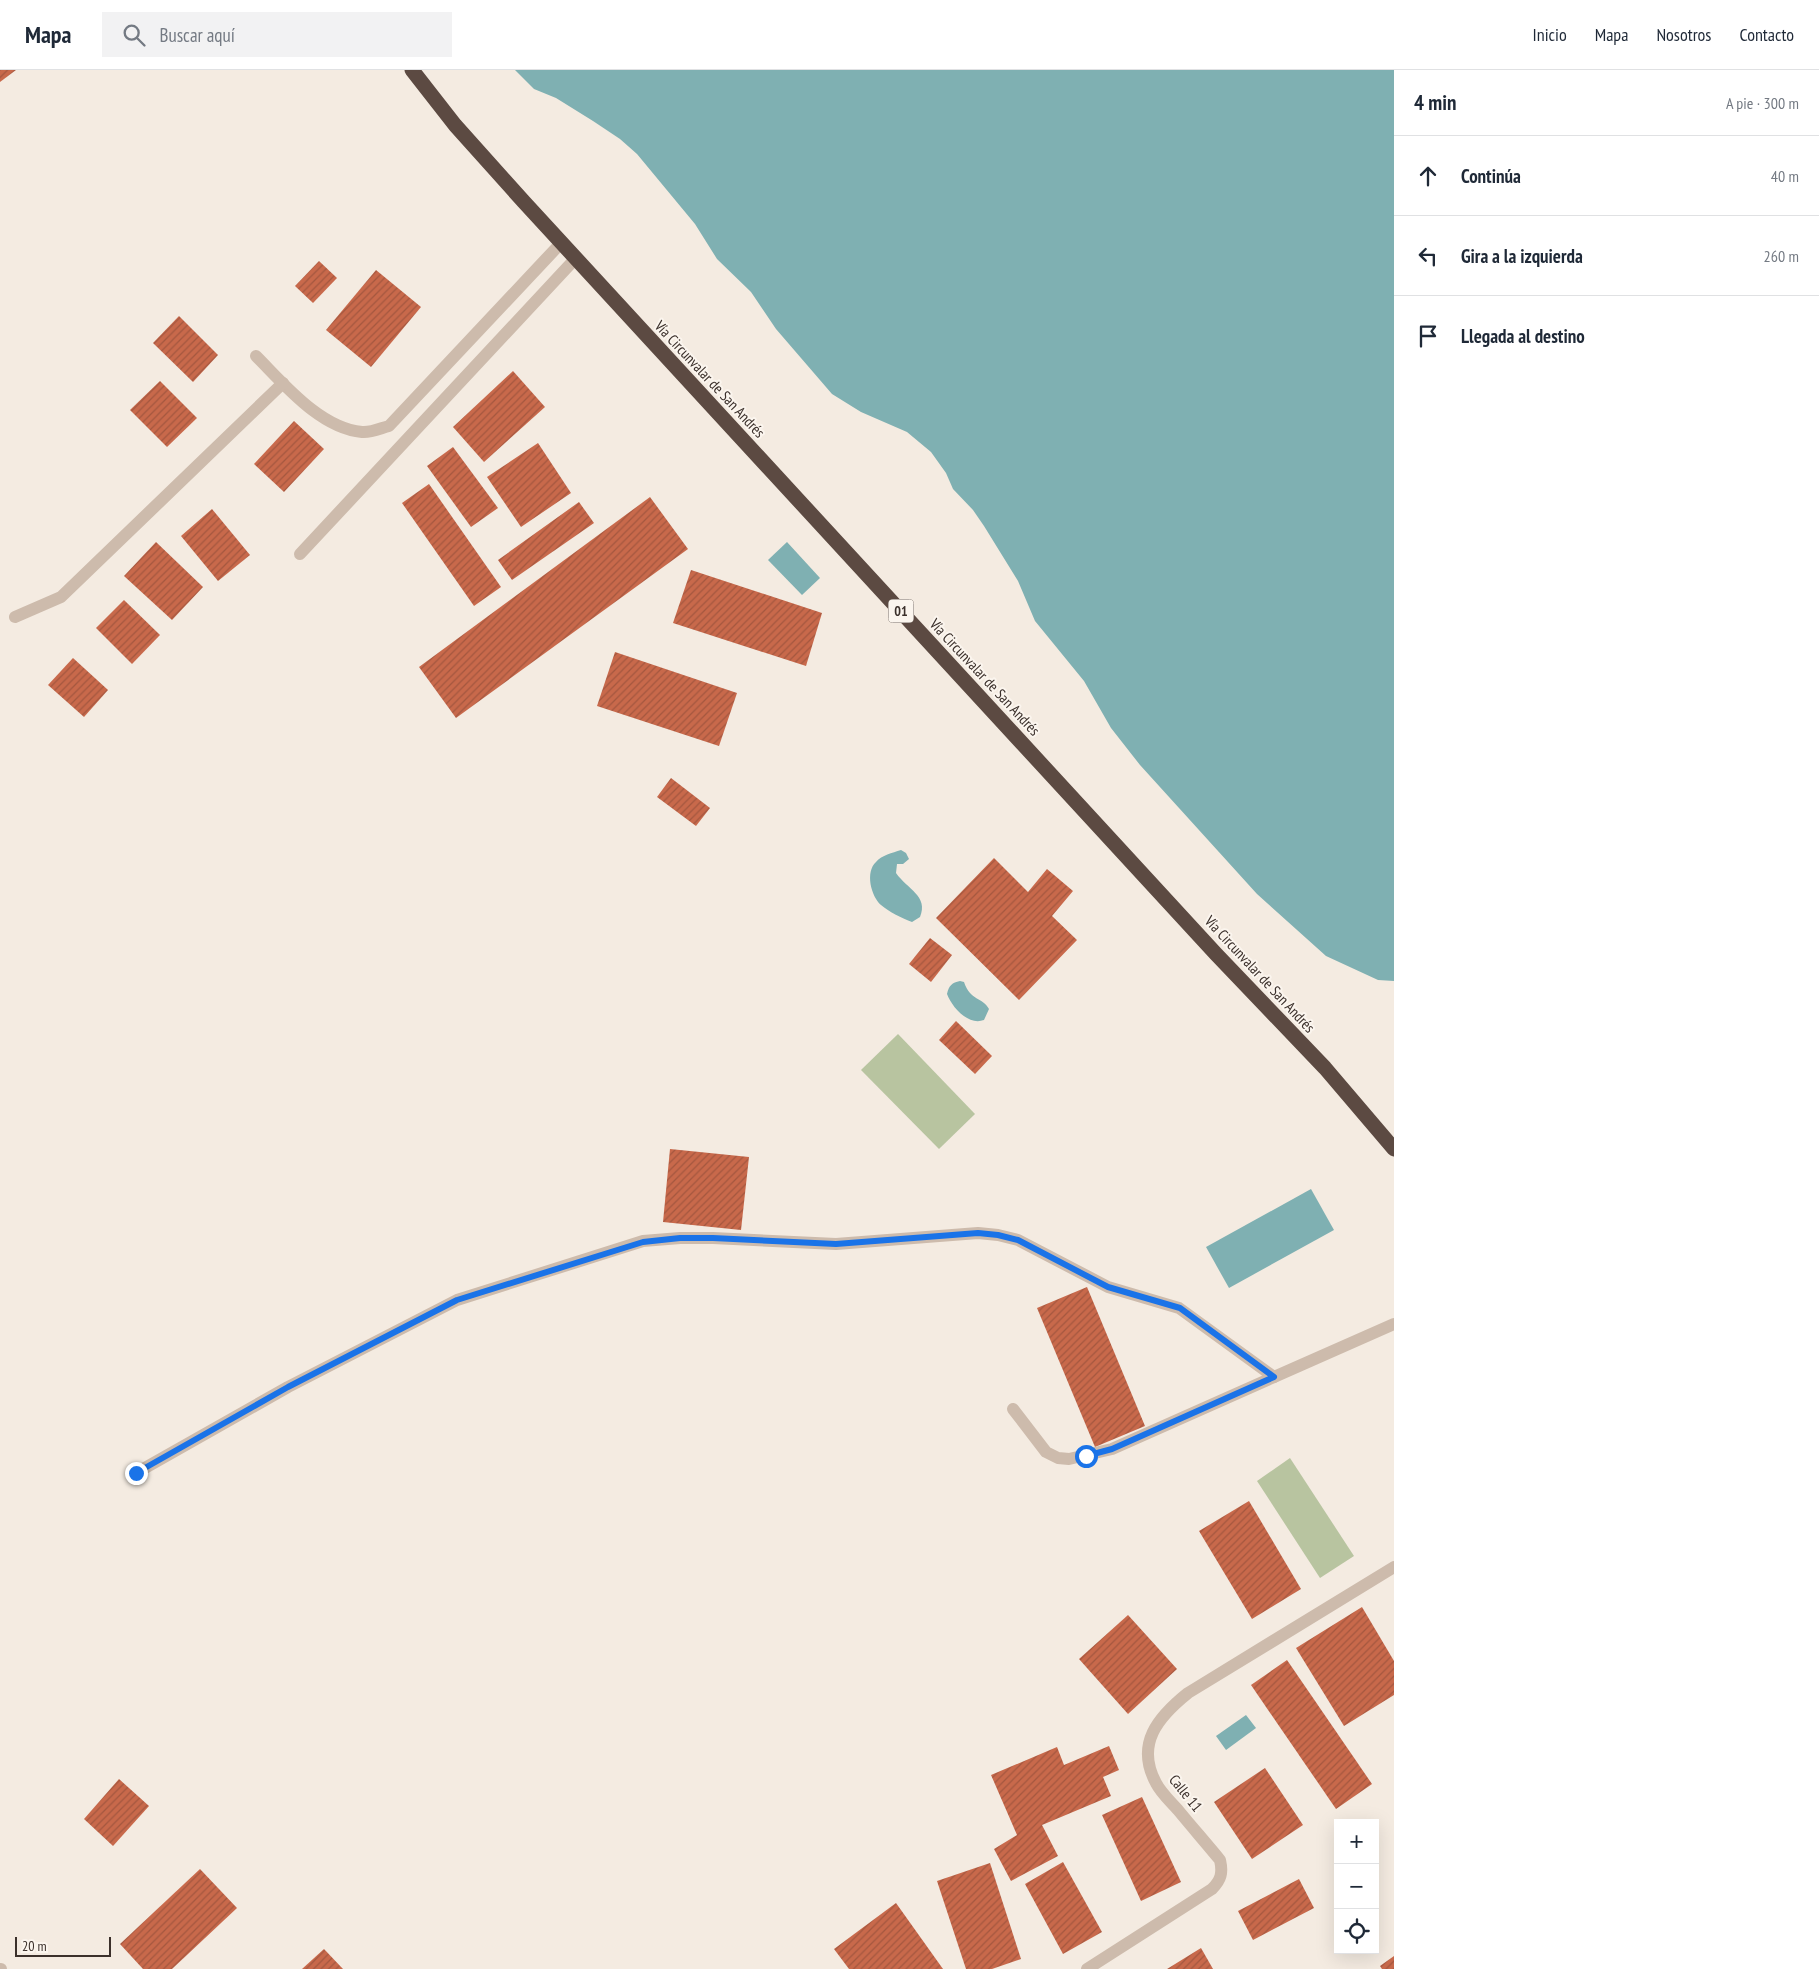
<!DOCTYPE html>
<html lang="es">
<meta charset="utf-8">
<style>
:root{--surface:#fff;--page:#f2f2f3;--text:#1f2937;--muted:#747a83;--line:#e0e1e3}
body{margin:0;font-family:"PT Sans Narrow",sans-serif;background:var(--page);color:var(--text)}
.controls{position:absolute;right:15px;bottom:15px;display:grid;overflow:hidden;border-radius:0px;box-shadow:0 5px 20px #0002}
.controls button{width:45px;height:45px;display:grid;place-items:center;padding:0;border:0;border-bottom:1px solid var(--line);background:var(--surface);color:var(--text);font:25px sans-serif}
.scale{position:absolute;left:15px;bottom:12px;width:96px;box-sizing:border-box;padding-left:5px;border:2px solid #3b302b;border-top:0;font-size:14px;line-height:18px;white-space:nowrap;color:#3b302b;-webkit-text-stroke:4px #fbf5ee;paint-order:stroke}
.stop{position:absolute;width:15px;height:15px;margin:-11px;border:4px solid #1a73e8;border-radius:50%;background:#fff}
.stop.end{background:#1a73e8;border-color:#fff;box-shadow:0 1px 5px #0008}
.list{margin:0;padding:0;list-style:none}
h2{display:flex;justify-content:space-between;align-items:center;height:65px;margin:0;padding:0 20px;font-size:21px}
h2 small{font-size:16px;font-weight:400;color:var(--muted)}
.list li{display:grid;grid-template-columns:32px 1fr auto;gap:15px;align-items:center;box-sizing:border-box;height:80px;padding:0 20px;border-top:1px solid var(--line)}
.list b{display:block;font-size:19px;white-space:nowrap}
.list em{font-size:16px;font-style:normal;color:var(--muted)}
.icon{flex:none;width:28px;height:28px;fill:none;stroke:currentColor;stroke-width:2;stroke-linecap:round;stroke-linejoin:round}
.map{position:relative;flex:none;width:1394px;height:1899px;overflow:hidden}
header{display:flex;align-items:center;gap:30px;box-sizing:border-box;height:70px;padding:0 25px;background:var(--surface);border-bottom:1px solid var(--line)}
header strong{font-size:24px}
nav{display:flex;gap:28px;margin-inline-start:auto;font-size:18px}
.search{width:350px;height:45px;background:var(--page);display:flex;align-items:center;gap:12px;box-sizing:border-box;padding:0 18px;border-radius:0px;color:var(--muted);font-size:19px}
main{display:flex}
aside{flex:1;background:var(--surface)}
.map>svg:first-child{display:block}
</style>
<header>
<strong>Mapa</strong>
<div class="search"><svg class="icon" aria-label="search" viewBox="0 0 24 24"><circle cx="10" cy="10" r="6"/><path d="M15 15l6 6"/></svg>Buscar aquí</div>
<nav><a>Inicio</a><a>Mapa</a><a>Nosotros</a><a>Contacto</a></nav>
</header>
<main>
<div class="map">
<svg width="1394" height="1899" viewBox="0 0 1394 1899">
<defs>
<pattern id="building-hatch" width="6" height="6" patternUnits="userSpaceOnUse" patternTransform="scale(1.25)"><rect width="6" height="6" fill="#c8694b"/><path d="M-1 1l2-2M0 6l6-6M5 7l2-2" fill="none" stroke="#a4573f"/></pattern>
</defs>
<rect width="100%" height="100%" fill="#f4ebe1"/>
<!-- pitch -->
<g fill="#b8c4a0">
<polygon points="898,964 975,1044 939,1079 861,1000"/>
<polygon points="1290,1388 1354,1486 1320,1508 1257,1411"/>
</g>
<!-- water -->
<g fill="#7fb0b2">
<polygon points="515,0 1394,0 1394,911 1378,910 1326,886 1257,824 1140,695 1111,658 1084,611 1035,551 1018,511 984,456 973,440 953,419 946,403 931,382 907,362 861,342 832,324 776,259 751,222 717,189 695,154 637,84 620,69 593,51 556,28 534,19"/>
<polygon points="787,472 820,508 802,525 768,490"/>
<path d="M901,780L906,783L909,789L903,794H897L896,803C907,819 929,826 920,847L912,852C902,848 889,842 881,835C871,826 865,802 876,792C882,785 892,783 901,780Z"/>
<path d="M960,911L964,912C970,931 983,927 989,939L984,950C968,956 952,937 947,924C949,915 952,913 960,911Z"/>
<polygon points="1311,1119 1334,1160 1229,1218 1206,1177"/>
<polygon points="1246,1645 1256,1658 1226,1680 1216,1666"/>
</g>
<!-- building -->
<g fill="url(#building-hatch)">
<polygon points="0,0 16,0 0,12"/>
<polygon points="319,191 337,208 313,233 295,216"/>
<polygon points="376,200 421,237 371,297 326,260"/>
<polygon points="179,246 218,285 193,312 153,273"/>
<polygon points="513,301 545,337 484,392 453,357"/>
<polygon points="160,311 197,348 167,377 130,340"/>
<polygon points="294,351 324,379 284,422 254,394"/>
<polygon points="538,373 571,423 521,457 487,407"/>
<polygon points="453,377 498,438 471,457 427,396"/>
<polygon points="429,414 501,517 474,536 402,433"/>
<polygon points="650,427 688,479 456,648 419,597"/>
<polygon points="579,432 594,453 512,510 498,490"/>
<polygon points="212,439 250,485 218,511 181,466"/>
<polygon points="156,472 203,517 172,550 124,506"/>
<polygon points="691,500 822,543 806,596 673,553"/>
<polygon points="124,530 160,565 132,594 96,558"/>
<polygon points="615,582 737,623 719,676 597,636"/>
<polygon points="73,588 108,620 84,647 48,615"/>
<polygon points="671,708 710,738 696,756 657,727"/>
<polygon points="994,788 1028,822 1047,799 1073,821 1052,846 1077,870 1019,930 936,848"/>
<polygon points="930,868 952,885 931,912 909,894"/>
<polygon points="956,951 992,986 975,1004 939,970"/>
<polygon points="670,1079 749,1087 741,1160 663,1152"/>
<polygon points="1087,1217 1145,1356 1095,1377 1037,1238"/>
<polygon points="1249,1431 1301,1519 1252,1549 1199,1461"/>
<polygon points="1362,1537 1394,1591 1394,1625 1344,1656 1296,1578"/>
<polygon points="1128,1545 1177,1599 1128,1644 1079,1589"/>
<polygon points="1287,1590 1372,1714 1336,1739 1251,1615"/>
<polygon points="1109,1676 1119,1700 1103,1707 1111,1726 1042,1755 1058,1786 1011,1811 994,1779 1017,1765 991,1705 1057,1677 1064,1695"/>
<polygon points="1265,1698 1303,1755 1252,1789 1214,1732"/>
<polygon points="119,1709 149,1736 113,1776 84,1749"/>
<polygon points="1142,1727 1181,1812 1141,1831 1102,1745"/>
<polygon points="1063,1792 1102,1862 1063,1884 1025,1814"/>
<polygon points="990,1793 1021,1889 992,1899 966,1899 937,1811"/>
<polygon points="200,1799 237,1838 172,1899 143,1899 120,1874"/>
<polygon points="1299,1809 1314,1838 1253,1870 1238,1841"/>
<polygon points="896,1833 943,1899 849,1899 834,1879"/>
<polygon points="1201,1878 1213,1899 1167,1899"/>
<polygon points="324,1879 343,1899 302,1899"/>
<polygon points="1394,1886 1394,1899 1382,1899 1380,1896"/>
</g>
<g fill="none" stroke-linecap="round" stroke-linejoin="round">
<!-- lane -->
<g stroke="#cdbbac" stroke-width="12">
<polyline points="300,484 576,188"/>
<polyline points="1013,1339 1046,1382 1058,1388 1069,1389 1112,1379 1274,1307"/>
<polyline points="136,1403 288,1317 457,1230 643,1171 680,1168 713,1168 836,1174 978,1163 998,1165 1018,1170 1108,1217 1179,1238 1274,1307 1394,1254"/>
</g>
<!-- street -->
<g stroke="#cdbbac" stroke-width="12">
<path d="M256,286C284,314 320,358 362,362C371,363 381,358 389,356L561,173"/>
<polyline points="15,547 61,527 283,313"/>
<polyline points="0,1899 1,1899"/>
<path d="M1087,1899L1212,1819C1221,1810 1223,1803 1220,1790C1206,1773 1192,1757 1178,1740C1171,1732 1161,1723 1156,1713C1135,1674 1158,1647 1188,1623L1394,1497"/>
</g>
<!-- highway -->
<polyline stroke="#5c4a42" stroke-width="15" points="412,0 455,55 524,132 1216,884 1325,998 1394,1079"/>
</g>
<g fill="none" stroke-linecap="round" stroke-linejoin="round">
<!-- route -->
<polyline stroke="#1a73e8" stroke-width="6" points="136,1403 288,1317 457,1230 643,1172 680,1168 713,1168 836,1174 978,1163 998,1165 1018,1170 1108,1217 1180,1238 1274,1307 1112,1379 1086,1386"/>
</g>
<g text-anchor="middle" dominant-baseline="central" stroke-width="4" stroke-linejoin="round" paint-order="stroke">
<!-- shield labels -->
<rect fill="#fbf5ee" stroke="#756b66" stroke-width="1" x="888.5" y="529.5" width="25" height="23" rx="4"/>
<g font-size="14" font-weight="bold" fill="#3b302b">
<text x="901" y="541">01</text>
</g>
<!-- street labels -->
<g font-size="15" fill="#3b302b" stroke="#fbf5ee">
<text transform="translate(710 309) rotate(47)">Vía Circunvalar de San Andrés</text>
<text transform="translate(985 607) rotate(47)">Vía Circunvalar de San Andrés</text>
<text transform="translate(1260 904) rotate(47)">Vía Circunvalar de San Andrés</text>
<text transform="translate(1186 1723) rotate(51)">Calle 11</text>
</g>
</g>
</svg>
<div class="controls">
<button>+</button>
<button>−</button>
<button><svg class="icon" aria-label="locate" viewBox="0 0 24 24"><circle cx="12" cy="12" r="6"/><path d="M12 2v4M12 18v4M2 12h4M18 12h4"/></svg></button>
</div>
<div class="scale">20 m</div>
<div class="stop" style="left:1086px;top:1386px"></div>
<div class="stop end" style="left:136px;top:1403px"></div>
</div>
<aside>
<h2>4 min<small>A pie · 300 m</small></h2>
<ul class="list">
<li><svg class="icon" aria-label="ahead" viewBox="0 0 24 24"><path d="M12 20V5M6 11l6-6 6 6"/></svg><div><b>Continúa</b></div><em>40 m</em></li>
<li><svg class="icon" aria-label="left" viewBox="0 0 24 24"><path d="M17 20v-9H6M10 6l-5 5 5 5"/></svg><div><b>Gira a la izquierda</b></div><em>260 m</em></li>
<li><svg class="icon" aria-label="arrive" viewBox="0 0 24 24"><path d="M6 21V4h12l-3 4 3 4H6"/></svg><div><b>Llegada al destino</b></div></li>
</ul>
</aside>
</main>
